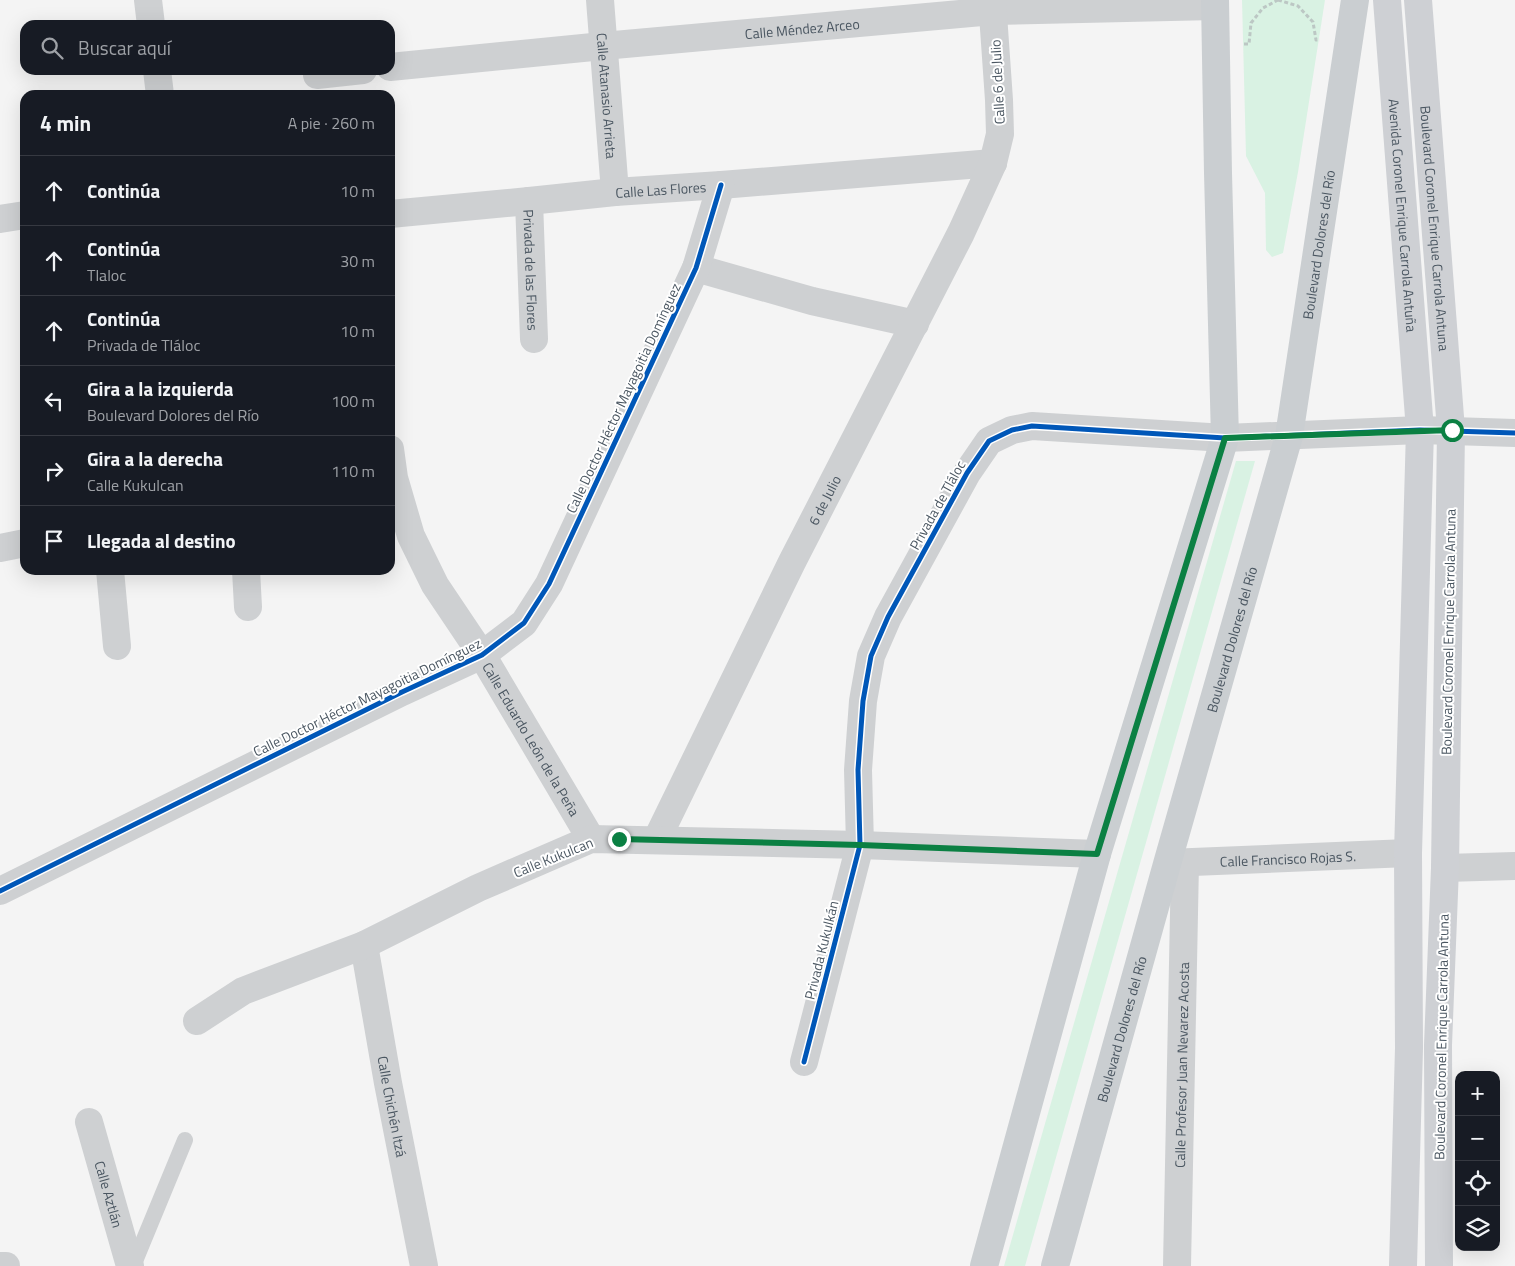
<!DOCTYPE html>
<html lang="es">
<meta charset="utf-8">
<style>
:root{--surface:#171b24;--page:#20242c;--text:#f1f3f6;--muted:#9ea1a6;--line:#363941}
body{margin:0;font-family:"Titillium Web",sans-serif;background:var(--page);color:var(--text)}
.controls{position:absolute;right:15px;bottom:15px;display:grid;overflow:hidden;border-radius:10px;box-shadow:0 5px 20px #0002}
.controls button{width:45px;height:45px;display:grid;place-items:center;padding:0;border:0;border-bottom:1px solid var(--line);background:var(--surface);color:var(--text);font:25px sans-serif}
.stop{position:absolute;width:15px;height:15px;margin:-11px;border:4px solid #0b8043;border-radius:50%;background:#fff}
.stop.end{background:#0b8043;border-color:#fff;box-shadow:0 1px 5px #0008}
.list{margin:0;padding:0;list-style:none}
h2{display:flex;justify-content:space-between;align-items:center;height:65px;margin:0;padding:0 20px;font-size:21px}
h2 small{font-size:16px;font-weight:400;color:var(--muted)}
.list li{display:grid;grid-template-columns:32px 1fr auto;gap:15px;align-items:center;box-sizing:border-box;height:70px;padding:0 20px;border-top:1px solid var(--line)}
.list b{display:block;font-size:19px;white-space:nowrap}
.list p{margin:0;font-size:16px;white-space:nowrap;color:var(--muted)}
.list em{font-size:16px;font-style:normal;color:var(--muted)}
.icon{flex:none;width:28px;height:28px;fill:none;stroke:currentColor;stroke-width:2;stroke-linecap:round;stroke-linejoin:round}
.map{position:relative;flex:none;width:1515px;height:1266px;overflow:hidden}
.search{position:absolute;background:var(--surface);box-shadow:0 5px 20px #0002;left:20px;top:20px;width:375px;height:55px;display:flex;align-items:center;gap:12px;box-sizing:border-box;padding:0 18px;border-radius:15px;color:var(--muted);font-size:19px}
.panel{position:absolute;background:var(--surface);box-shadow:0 5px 20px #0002;left:20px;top:90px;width:375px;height:485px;border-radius:15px}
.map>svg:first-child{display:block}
</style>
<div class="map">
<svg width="1515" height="1266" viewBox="0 0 1515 1266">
<rect width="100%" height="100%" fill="#f4f4f4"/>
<!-- green -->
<g fill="#d9f2e3">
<polygon points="1242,0 1325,0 1298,172 1283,253 1272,257 1266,250 1265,193 1246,156"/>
<polygon points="1236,461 1255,461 1025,1266 1004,1266"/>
</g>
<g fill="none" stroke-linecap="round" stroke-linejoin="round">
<!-- path -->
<g stroke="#bcc7c4" stroke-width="3" stroke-dasharray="4 2.5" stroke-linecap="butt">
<polyline points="1278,0 1298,6 1313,22 1316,40 1320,40"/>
<polyline points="1244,44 1249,44 1251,23 1263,8 1278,0"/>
</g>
<!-- service -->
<polyline stroke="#ced0d2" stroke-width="16" points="133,1266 185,1140"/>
<!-- minor -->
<g stroke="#ced0d2" stroke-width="28">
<polyline points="148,0 151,25"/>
<path id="s1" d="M600,0L615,192"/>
<path id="s2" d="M390,67L603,46L993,11L1215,6"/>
<polyline points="157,70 160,95"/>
<polyline points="317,75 363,70"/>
<path id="s3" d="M529,201L534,339"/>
<path id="s4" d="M390,214L529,201L615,192L721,185L993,163"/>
<polyline points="0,219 25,215"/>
<polyline points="696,268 812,301 915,324"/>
<path id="s5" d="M390,449L394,478L411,536L435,585L482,655L591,839"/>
<polyline points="0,548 25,543"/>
<polyline points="110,570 117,646"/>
<polyline points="246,570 248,607"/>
<path id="s6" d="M657,839L792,562L961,233L993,163L1000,134L999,100L992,0"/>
<path id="s7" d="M1168,863L1408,853"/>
<polyline points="0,891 402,692 482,655 524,623 549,584 696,268 721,185"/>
<path id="s8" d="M364,945L388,1083L424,1266"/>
<polyline points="197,1021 243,991 364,945 478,888 591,839 860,845 1097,854"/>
<polyline points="804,1062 860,845 858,770 863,701 871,656 888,617 967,473 989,441 1012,430 1032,426 1225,438 1420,430 1515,433"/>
<path id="s9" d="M89,1122L130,1266"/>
<polyline points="0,1266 6,1266"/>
<path id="s10" d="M1177,1266L1185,863"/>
</g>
<!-- tertiary -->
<polyline stroke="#ced0d2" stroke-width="28" points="1445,868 1515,866"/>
<!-- secondary -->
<g stroke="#ced0d4" stroke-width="28">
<path id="s11" d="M1387,0L1420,430L1408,853L1409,1048L1403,1266"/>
<path id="s12" d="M1418,0L1451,430L1445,868L1438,1045L1439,1266"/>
</g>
<!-- primary -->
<g stroke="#caced1" stroke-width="28">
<polyline points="984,1266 1097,854 1225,438 1218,173 1215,0"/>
<path id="s13" d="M1055,1266L1167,864L1289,436L1355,0"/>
</g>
<defs>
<g id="cycleway">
<polyline points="0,891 402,692 482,655 524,623 549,584 696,268 721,185"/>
<polyline points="804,1062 860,845 858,770 863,701 871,656 888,617 967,473 989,441 1012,430 1032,426 1225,438 1420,430 1515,433"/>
</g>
</defs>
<!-- cycleway casing -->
<use href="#cycleway" stroke="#fff" stroke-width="8"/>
<!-- cycleway -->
<use href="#cycleway" stroke="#0057b8" stroke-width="5"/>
</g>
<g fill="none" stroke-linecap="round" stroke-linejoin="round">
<!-- route -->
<polyline stroke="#0b8043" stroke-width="6" points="619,839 860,845 1097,854 1225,438 1452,430"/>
</g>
<g text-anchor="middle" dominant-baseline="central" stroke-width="4" stroke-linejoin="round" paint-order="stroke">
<!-- street labels -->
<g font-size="14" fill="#4a5661" stroke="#fff">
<text stroke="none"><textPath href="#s2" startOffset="414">Calle Méndez Arceo</textPath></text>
<text transform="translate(997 82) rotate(-93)">Calle 6 de Julio</text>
<text stroke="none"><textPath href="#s1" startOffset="96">Calle Atanasio Arrieta</textPath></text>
<text stroke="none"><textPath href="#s4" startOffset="272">Calle Las Flores</textPath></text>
<text stroke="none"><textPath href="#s11" startOffset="216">Avenida Coronel Enrique Carrola Antuña</textPath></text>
<text stroke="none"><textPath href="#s12" startOffset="229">Boulevard Coronel Enrique Carrola Antuna</textPath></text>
<text stroke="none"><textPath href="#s13" startOffset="1056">Boulevard Dolores del Río</textPath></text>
<text stroke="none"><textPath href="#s3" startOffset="69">Privada de las Flores</textPath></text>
<text transform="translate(623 398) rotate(-65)">Calle Doctor Héctor Mayagoitia Domínguez</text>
<text stroke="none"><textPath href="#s6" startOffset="378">6 de Julio</textPath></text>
<text transform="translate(937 505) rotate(-61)">Privada de Tláloc</text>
<text transform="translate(1448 632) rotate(-89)">Boulevard Coronel Enrique Carrola Antuna</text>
<text stroke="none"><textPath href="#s13" startOffset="651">Boulevard Dolores del Río</textPath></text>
<text transform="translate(367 697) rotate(-26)">Calle Doctor Héctor Mayagoitia Domínguez</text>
<text stroke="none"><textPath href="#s5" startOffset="326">Calle Eduardo León de la Peña</textPath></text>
<text transform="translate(553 857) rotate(-22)">Calle Kukulcan</text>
<text stroke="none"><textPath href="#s7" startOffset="120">Calle Francisco Rojas S.</textPath></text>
<text transform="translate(821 950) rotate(-76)">Privada Kukulkán</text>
<text stroke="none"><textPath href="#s13" startOffset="246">Boulevard Dolores del Río</textPath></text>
<text transform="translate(1441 1037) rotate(-89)">Boulevard Coronel Enrique Carrola Antuna</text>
<text stroke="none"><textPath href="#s10" startOffset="201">Calle Profesor Juan Nevarez Acosta</textPath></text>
<text stroke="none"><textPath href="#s8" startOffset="164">Calle Chichén Itzá</textPath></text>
<text stroke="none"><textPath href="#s9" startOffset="75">Calle Aztlán</textPath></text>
</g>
</g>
</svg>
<div class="controls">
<button>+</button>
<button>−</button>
<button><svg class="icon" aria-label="locate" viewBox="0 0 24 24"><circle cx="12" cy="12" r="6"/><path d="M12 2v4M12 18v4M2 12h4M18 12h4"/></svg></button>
<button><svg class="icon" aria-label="layers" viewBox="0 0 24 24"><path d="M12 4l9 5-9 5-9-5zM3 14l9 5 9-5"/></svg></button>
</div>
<div class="stop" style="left:1452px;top:430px"></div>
<div class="stop end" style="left:619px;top:839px"></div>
<div class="search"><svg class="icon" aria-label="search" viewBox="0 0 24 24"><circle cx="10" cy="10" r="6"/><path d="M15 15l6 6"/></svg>Buscar aquí</div>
<section class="panel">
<h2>4 min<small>A pie · 260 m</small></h2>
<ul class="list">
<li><svg class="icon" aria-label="ahead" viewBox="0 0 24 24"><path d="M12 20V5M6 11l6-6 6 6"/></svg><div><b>Continúa</b></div><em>10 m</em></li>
<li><svg class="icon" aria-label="ahead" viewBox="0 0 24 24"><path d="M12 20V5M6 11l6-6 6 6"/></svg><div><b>Continúa</b><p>Tlaloc</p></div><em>30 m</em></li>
<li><svg class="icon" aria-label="ahead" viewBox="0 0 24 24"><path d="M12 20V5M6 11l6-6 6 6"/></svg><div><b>Continúa</b><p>Privada de Tláloc</p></div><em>10 m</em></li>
<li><svg class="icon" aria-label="left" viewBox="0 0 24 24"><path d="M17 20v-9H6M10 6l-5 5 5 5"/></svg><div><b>Gira a la izquierda</b><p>Boulevard Dolores del Río</p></div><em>100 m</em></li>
<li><svg class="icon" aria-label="right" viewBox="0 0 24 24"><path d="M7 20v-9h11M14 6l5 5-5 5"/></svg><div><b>Gira a la derecha</b><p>Calle Kukulcan</p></div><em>110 m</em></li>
<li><svg class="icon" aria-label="arrive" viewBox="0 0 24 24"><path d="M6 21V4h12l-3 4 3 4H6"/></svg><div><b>Llegada al destino</b></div></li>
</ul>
</section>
</div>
